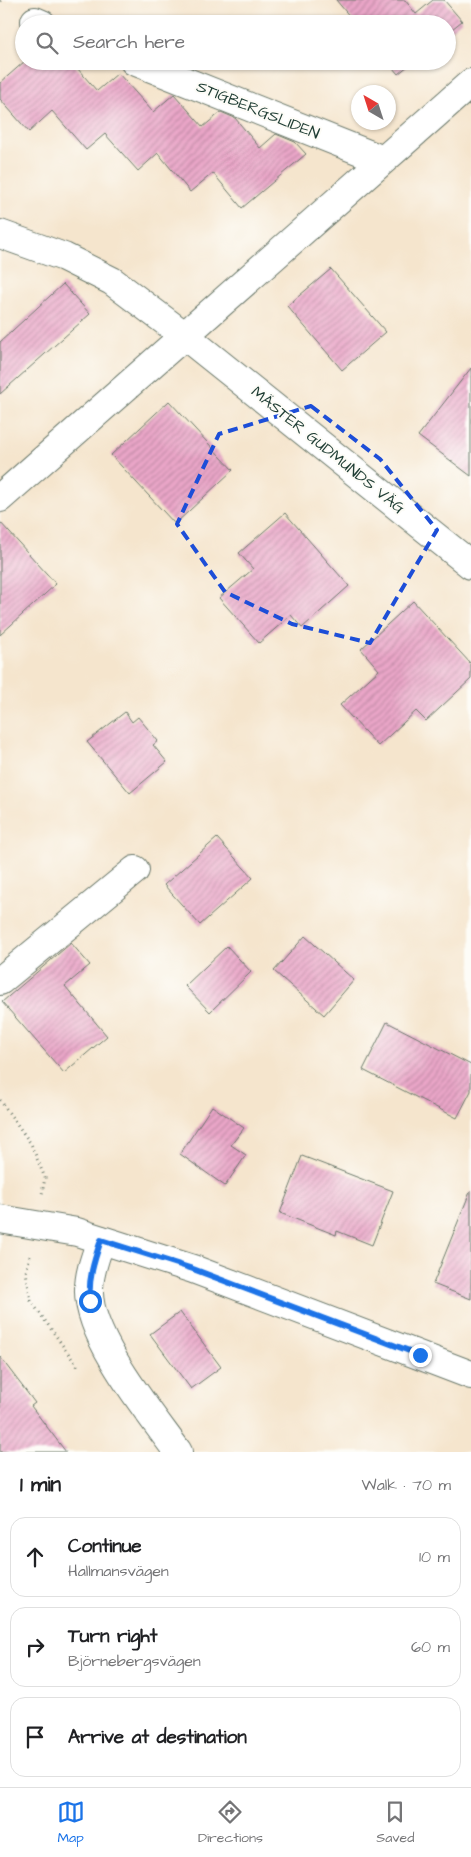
<!DOCTYPE html>
<meta charset="utf-8">
<style>
:root{--surface:#fff;--page:#f2f2f2;--text:#202124;--muted:#757577;--line:#e0e0e0;--accent:#1a73e8}
body{margin:0;font-family:"Architects Daughter",sans-serif;background:var(--page);color:var(--text)}
.compass{position:absolute;left:351px;top:85px;width:45px;height:45px;border-radius:50%;background:var(--surface);box-shadow:0 1px 4px #0004;rotate:321deg}
.stop{position:absolute;width:15px;height:15px;margin:-11px;border:4px solid #1a73e8;border-radius:50%;background:#fff}
.stop.end{background:#1a73e8;border-color:#fff;box-shadow:0 1px 5px #0008}
.list{margin:0;padding:0;list-style:none}
h2{display:flex;justify-content:space-between;align-items:center;height:65px;margin:0;padding:0 20px;font-size:21px}
h2 small{font-size:16px;font-weight:400;color:var(--muted)}
.list li{display:grid;grid-template-columns:32px 1fr auto;gap:15px;align-items:center;box-sizing:border-box;height:80px;margin:0 10px 10px;padding:0 10px;border:1px solid var(--line);border-radius:15px}
.list b{display:block;font-size:19px;white-space:nowrap}
.list p{margin:0;font-size:16px;white-space:nowrap;color:var(--muted)}
.list em{font-size:16px;font-style:normal;color:var(--muted)}
.icon{flex:none;width:28px;height:28px;fill:none;stroke:currentColor;stroke-width:2;stroke-linecap:round;stroke-linejoin:round}
.map{position:relative;flex:none;width:471px;height:1452px;overflow:hidden}
.search{position:absolute;background:var(--surface);box-shadow:0 1px 4px #0004;left:15px;right:15px;top:15px;height:55px;display:flex;align-items:center;gap:12px;box-sizing:border-box;padding:0 18px;border-radius:28px;color:var(--muted);font-size:19px}
.sheet{height:335px;background:var(--surface)}
nav{display:flex;justify-content:space-around;align-items:center;box-sizing:border-box;height:70px;border-top:1px solid var(--line);background:var(--surface);font-size:14px;color:var(--muted)}
nav a{display:grid;justify-items:center;gap:2px}
nav .on{color:var(--accent)}
.map>svg:first-child{display:block}
</style>
<div class="map">
<svg width="471" height="1452" viewBox="0 0 471 1452">
<defs>
<pattern id="building-hatch" width="6" height="6" patternUnits="userSpaceOnUse" patternTransform="scale(1.25)"><rect width="6" height="6" fill="#eaa6c8"/><path d="M-1 1l2-2M0 6l6-6M5 7l2-2" fill="none" stroke="#bd88a3"/></pattern>
</defs>
<rect width="100%" height="100%" fill="#fdfcf7"/>
<filter id="ink" filterUnits="userSpaceOnUse"><feTurbulence type="fractalNoise" baseFrequency=".02" numOctaves="2"/><feDisplacementMap in="SourceGraphic" scale="10" xChannelSelector="R" yChannelSelector="G"/><feConvolveMatrix kernelMatrix="1 2 1 2 8 2 1 2 1" color-interpolation-filters="sRGB"/></filter>
<filter id="wash" filterUnits="userSpaceOnUse"><feTurbulence type="fractalNoise" baseFrequency=".0096" numOctaves="4" result="noise"/><feDisplacementMap in="SourceGraphic" scale="20" xChannelSelector="R" yChannelSelector="G"/><feGaussianBlur stdDeviation="1.12" result="paint"/><feColorMatrix in="noise" values="0 0 0 0 0 0 0 0 0 0 0 0 0 0 0 0 0 1.4 0 .05"/><feComposite in="paint" operator="in"/></filter>
<g filter="url(#wash)">
<rect width="100%" height="100%" fill="#f5e5cd"/>
<g id="blocks">
<!-- building -->
<g fill="url(#building-hatch)">
<polygon points="336,0 405,0 416,14 433,0 444,0 462,21 447,33 447,24 356,24"/>
<polygon points="25,61 71,61 97,91 118,73 153,112 174,94 203,127 221,112 235,118 260,148 276,134 295,142 306,154 242,208 213,173 190,192 158,153 138,171 105,134 86,150 52,111 29,132 0,99 0,83"/>
<polygon points="387,61 414,61 398,74"/>
<polygon points="331,269 386,332 342,370 287,306"/>
<polygon points="63,284 90,314 0,394 0,342"/>
<polygon points="471,368 471,476 418,436"/>
<polygon points="169,401 233,470 175,524 111,455"/>
<polygon points="285,513 349,586 302,628 291,615 259,643 219,598 253,569 239,553"/>
<polygon points="0,522 56,584 0,635"/>
<polygon points="413,601 471,664 471,679 426,721 416,711 378,746 340,705 379,670 361,649"/>
<polygon points="125,712 132,722 138,717 158,741 153,745 167,762 130,793 87,742"/>
<polygon points="217,838 253,878 200,925 164,885"/>
<polygon points="305,936 354,980 324,1015 274,971"/>
<polygon points="71,943 90,965 65,986 107,1036 64,1073 2,1002"/>
<polygon points="227,946 251,972 210,1012 185,986"/>
<polygon points="387,1022 471,1065 471,1091 457,1118 363,1070"/>
<polygon points="212,1106 244,1128 231,1145 246,1155 225,1186 180,1154"/>
<polygon points="302,1156 393,1191 372,1245 337,1231 336,1235 280,1213"/>
<polygon points="470,1192 471,1192 471,1299 433,1284"/>
<polygon points="180,1312 221,1367 191,1389 150,1334"/>
<polygon points="0,1357 35,1403 31,1406 66,1452 0,1452"/>
</g>
</g>
</g>
<g filter="url(#ink)">
<use href="#blocks" fill-opacity="0" stroke="#6a786a" stroke-width="1"/>
<g fill="none" stroke-linecap="round" stroke-linejoin="round">
<defs>
<g id="minor">
<polyline points="35,21 42,24"/>
<polyline points="134,61 383,160"/>
<polyline points="0,234 64,257 112,281 185,336 471,565"/>
<polyline points="0,498 471,83"/>
<polyline points="0,981 135,870"/>
<polyline points="0,1219 77,1232 193,1269 471,1375"/>
<path d="M101,1240C96,1256 89,1272 89,1289C87,1337 150,1413 178,1452"/>
</g>
</defs>
<!-- minor casing -->
<use href="#minor" stroke="#6a786a" stroke-width="30"/>
<!-- path -->
<g stroke="#6a786a" stroke-width="3" stroke-dasharray="1 4" stroke-linecap="butt">
<polyline points="0,1 2,0"/>
<polyline points="0,1100 31,1144 45,1178 42,1194"/>
<polyline points="30,1256 26,1272 31,1301 78,1367"/>
</g>
<!-- minor -->
<use href="#minor" stroke="#fff" stroke-width="28"/>
</g>
</g>
<g fill="none" stroke-linecap="round" stroke-linejoin="round" filter="url(#ink)">
<!-- route -->
<path stroke="#1a73e8" stroke-width="6" d="M90,1301C88,1279 94,1261 101,1240L193,1269L420,1355"/>
</g>
<!-- marked area -->
<path fill="none" stroke="#1d4ed8" stroke-width="4" stroke-dasharray="10 6" stroke-linejoin="round" d="M311,406L380,459L437,530L370,643L292,624L225,592L177,524L219,434Z"/>
<g text-anchor="middle" dominant-baseline="central" stroke-width="4" stroke-linejoin="round" paint-order="stroke">
<!-- street labels -->
<g font-size="16" fill="#1f3d34" stroke="#fdfcf7">
<text transform="translate(258 110) rotate(22)">STIGBERGSLIDEN</text>
<text transform="translate(328 450) rotate(39)">MÄSTER GUDMUNDS VÄG</text>
</g>
</g>
</svg>
<svg class="compass" viewBox="-18 -18 36 36"><path d="M0-13l5 13h-10z" fill="#e53935"/><path d="M0 13l5-13h-10z" fill="#757577"/></svg>
<div class="stop" style="left:90px;top:1301px"></div>
<div class="stop end" style="left:420px;top:1355px"></div>
<div class="search"><svg class="icon" aria-label="search" viewBox="0 0 24 24"><circle cx="10" cy="10" r="6"/><path d="M15 15l6 6"/></svg>Search here</div>
</div>
<section class="sheet">
<h2>1 min<small>Walk · 70 m</small></h2>
<ul class="list">
<li><svg class="icon" aria-label="ahead" viewBox="0 0 24 24"><path d="M12 20V5M6 11l6-6 6 6"/></svg><div><b>Continue</b><p>Hallmansvägen</p></div><em>10 m</em></li>
<li><svg class="icon" aria-label="right" viewBox="0 0 24 24"><path d="M7 20v-9h11M14 6l5 5-5 5"/></svg><div><b>Turn right</b><p>Björnebergsvägen</p></div><em>60 m</em></li>
<li><svg class="icon" aria-label="arrive" viewBox="0 0 24 24"><path d="M6 21V4h12l-3 4 3 4H6"/></svg><div><b>Arrive at destination</b></div></li>
</ul>
</section>
<nav>
<a class="on"><svg class="icon" aria-label="map" viewBox="0 0 24 24"><path d="M3 6l6-2 6 2 6-2v14l-6 2-6-2-6 2zM9 4v14M15 6v14"/></svg>Map</a>
<a><svg class="icon" aria-label="directions" viewBox="0 0 24 24"><path d="M12 3l9 9-9 9-9-9zM9 14v-3h6M13 9l2 2-2 2"/></svg>Directions</a>
<a><svg class="icon" aria-label="saved" viewBox="0 0 24 24"><path d="M7 4h10v16l-5-4-5 4z"/></svg>Saved</a>
</nav>
